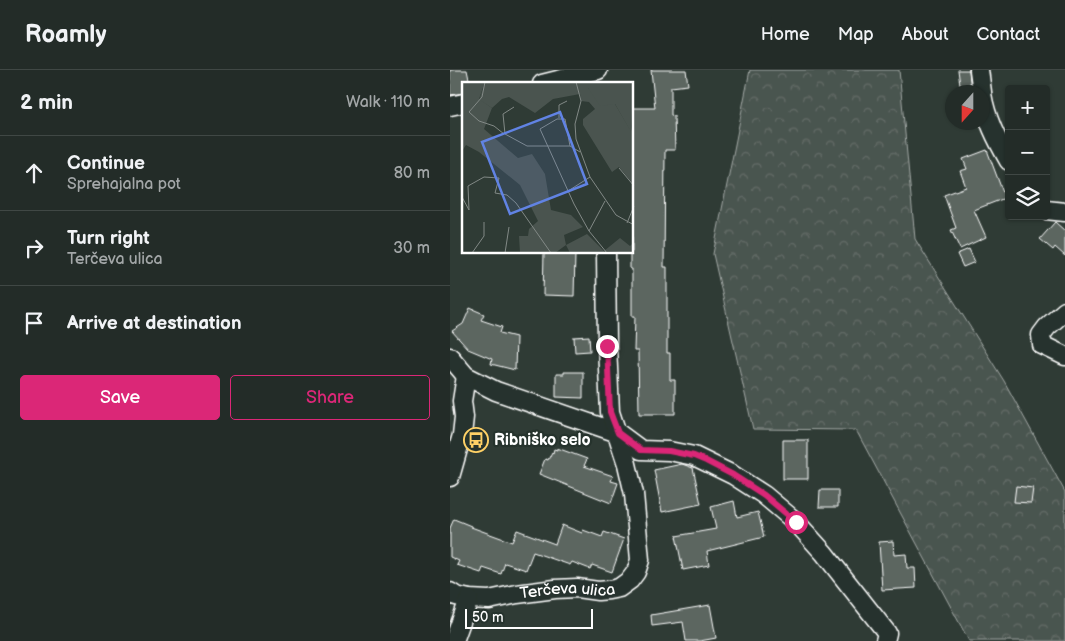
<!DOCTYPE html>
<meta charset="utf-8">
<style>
:root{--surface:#232c28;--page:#2b3430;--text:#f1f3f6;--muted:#a3a7a8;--line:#404845;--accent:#db2777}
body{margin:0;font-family:"Balsamiq Sans",sans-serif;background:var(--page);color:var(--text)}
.controls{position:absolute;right:15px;top:15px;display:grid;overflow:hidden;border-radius:5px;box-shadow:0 1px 4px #0004}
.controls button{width:45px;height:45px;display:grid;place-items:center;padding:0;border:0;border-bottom:1px solid var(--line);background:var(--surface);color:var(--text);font:25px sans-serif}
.compass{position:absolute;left:495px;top:15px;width:45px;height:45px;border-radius:50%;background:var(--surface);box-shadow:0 1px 4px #0004;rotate:201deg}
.scale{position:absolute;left:15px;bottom:12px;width:128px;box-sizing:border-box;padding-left:5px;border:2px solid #fff;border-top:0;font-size:14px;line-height:18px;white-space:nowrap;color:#fff;-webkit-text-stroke:4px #26332d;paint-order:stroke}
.stop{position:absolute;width:15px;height:15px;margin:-11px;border:4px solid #db2777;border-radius:50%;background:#fff}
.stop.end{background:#db2777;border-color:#fff;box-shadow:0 1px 5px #0008}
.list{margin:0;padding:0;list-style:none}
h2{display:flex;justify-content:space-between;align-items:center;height:65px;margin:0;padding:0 20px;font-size:21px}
h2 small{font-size:16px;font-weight:400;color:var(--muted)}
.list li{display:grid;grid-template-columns:32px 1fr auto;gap:15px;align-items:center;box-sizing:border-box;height:75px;padding:0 20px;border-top:1px solid var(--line)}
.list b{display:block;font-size:19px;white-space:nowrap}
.list p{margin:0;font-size:16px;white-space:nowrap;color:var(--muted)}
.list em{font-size:16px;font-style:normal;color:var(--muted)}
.actions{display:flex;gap:10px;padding:15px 20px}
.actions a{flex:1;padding:11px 0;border:1px solid var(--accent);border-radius:5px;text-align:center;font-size:18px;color:var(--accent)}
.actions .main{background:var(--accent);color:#fff}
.icon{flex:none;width:28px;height:28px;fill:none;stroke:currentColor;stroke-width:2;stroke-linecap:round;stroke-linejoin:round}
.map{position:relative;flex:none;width:615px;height:571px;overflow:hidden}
header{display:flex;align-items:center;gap:30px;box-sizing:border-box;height:70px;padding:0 25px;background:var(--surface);border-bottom:1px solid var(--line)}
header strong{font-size:24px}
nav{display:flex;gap:28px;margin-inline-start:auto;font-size:18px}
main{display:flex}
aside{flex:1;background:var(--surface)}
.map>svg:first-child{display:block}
</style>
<header>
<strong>Roamly</strong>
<nav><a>Home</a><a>Map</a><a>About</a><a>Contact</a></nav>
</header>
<main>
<aside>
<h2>2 min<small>Walk · 110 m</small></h2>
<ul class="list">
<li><svg class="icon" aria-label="ahead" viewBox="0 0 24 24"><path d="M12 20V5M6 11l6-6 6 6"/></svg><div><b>Continue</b><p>Sprehajalna pot</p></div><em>80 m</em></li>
<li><svg class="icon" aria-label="right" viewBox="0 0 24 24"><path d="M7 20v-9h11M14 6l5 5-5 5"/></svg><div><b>Turn right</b><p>Terčeva ulica</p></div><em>30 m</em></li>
<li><svg class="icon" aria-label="arrive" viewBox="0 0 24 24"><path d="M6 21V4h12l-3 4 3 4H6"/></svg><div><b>Arrive at destination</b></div></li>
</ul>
<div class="actions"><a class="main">Save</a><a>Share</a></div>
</aside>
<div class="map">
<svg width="615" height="571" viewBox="0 0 615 571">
<defs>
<pattern id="forest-crowns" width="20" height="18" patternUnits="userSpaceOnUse" patternTransform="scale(1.25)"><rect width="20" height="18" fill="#4a544f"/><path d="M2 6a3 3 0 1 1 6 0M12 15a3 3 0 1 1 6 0" fill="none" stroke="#656e69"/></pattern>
</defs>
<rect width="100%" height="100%" fill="#2f3b35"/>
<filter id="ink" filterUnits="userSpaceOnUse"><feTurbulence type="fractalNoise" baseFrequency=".02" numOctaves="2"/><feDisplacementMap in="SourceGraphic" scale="10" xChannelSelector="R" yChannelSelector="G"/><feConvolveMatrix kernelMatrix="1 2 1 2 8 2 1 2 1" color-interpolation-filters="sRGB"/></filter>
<g filter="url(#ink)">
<!-- forest -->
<polygon fill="url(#forest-crowns)" stroke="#a4aaa7" points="300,0 449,0 465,169 554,311 615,422 615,571 519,571 406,360 303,359 263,184"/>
<!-- building -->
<g fill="#5b6661" stroke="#fff">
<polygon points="0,0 17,0 20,14 14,14 14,23 0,25"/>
<polygon points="201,0 236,0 238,15 221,17 221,45 224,46 225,80 215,80 214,197 217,197 217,283 220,283 220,310 225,310 225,344 189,344 188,281 184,281 185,246 182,246 182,199 180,199 180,182 182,182 182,38 205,38"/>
<polygon points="508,0 519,0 521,22 511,22"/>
<polygon points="537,80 555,128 524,140 536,167 510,179 501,160 506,158 494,125 516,117 510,101 517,99 513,89"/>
<polygon points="605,152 615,161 615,186 605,177 603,180 590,169"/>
<polygon points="519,179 525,192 513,197 507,184"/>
<polygon points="94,183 125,184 124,226 93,225"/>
<polygon points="20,238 34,244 31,250 52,257 50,263 66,267 65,300 41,294 42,289 18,279 2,261 13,254"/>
<polygon points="139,266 140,281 125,282 124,267"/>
<polygon points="114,302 133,302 133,328 106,327 106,304 114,304"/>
<rect x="333" y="370" width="25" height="39"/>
<polygon points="107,378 137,389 134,396 163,406 161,411 168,413 161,433 89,404 95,389 98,390 102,382 103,383 104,379 107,380"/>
<polygon points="232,394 243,398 251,434 212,442 204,400"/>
<polygon points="566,416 583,418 581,433 564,432"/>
<polygon points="370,420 388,420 388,437 369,437"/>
<polygon points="284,431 287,447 308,442 314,467 257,481 259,495 233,500 226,466 266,459 261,437"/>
<polygon points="4,449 21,456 21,457 62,472 67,460 105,474 112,455 132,463 133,460 152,467 154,462 174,469 162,502 142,495 140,499 122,492 120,495 83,482 76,500 55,493 51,504 33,498 31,503 7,495 9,491 0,487 0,458"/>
<polygon points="443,471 444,485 456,484 457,498 465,498 466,518 432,520 429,472"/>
<polygon points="260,535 266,568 250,571 236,571 233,552 202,556 201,545"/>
</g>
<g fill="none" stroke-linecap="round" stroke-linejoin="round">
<defs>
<g id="street">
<polyline points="529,0 532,22"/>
<polyline points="92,14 148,0"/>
<path d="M532,24C536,49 547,70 559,91"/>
<polyline points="0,36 14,33"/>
<polyline points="596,140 615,142"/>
<polyline points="615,241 597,257 591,265 592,275 615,286"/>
<polyline points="0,287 16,306 46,321 168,363 191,380 219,381 244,386 283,405 314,425 346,452 374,483 437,563 435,571"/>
<polyline points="0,407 12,365 14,347 12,331 16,306"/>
<path id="s1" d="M0,522L6,526L19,529L39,530L67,524L105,519L127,518L148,521L159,520L169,518L180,510L186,502L190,490L184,424L177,394L160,342L157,276L156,182"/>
<polyline points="4,571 19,529"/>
</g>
</defs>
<!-- street casing -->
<use href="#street" stroke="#fff" stroke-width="21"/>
<!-- street -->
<use href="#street" stroke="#26332d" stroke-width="18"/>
</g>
</g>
<g fill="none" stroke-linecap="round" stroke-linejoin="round" filter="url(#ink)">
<!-- route -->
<polyline stroke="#db2777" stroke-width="6" points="157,276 160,342 168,363 191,380 219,381 244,386 256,391 283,405 314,425 346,452"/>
</g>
<!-- icons -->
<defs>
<symbol id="bus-ring" viewBox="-11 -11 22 22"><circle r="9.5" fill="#26332d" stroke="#ffd166" stroke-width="1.5"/><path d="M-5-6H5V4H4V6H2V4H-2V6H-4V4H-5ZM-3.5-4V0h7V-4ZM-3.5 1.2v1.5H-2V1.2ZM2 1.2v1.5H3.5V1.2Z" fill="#ffd166"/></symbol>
</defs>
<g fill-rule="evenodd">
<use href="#bus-ring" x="12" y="356" width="28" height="28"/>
</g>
<g text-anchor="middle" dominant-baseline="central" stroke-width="4.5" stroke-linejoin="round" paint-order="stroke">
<!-- poi labels -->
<g font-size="16" font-weight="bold" fill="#fff" stroke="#26332d" text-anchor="start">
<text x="44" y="370">Ribniško selo</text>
</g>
<!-- street labels -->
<g font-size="16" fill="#fff" stroke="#26332d">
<text stroke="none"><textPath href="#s1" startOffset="120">Terčeva ulica</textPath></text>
</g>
</g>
<!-- overview -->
<g transform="translate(12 12)">
<rect width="171" height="171" fill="#2f3b35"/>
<path d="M23,0H126V6L153,22L169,49L171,41V102L157,85L150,90L121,43V37L133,27L127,20L119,19L118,12L91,17L73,31L47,15L40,17L30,26L17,18ZM125,152L144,171H108L104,163Z" fill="#4a544f"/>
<path d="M0,0H23L17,17L30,26L22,47L56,76L70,72L83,92L89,128L109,133L121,145L102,153L104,163L93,171H58L57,154H66L67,147L76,139L58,103L17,70L4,63L0,69ZM126,0H171L169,50L153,22L138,24L126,6Z" fill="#4a544f"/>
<path d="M158,156L168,164L171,161V171L142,169Z" fill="#4a544f"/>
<path fill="none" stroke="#828986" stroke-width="1" d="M23,0L20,15L7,30L17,39L32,44L42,52M114,0L119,19L113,42L114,57L128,95L154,133L172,143M52,25L41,32L43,52L65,64H108L118,70M97,36V23L105,19M108,64L103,37H95L78,47L112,122L127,149L145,171M157,86L172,104M106,109L128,95M0,115L7,128L6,104L22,95L37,96L33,111L45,113L54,121L89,171M165,141L172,124M127,149L143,119M10,171L22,154V140M43,171L47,145"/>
<path fill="#6183e4" fill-opacity="0.15" stroke="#6183e4" stroke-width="2.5" d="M98,30L125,102L48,132L20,60Z"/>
<rect width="171" height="171" fill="none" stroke="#fff" stroke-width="2.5"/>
</g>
</svg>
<div class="controls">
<button>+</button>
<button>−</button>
<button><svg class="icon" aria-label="layers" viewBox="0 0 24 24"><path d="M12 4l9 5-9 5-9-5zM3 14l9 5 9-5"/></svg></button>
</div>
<svg class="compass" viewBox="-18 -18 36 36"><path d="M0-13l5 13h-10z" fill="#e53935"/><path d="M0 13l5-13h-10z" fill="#a3a7a8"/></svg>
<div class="scale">50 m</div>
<div class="stop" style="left:346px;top:452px"></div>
<div class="stop end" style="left:157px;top:276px"></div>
</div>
</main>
